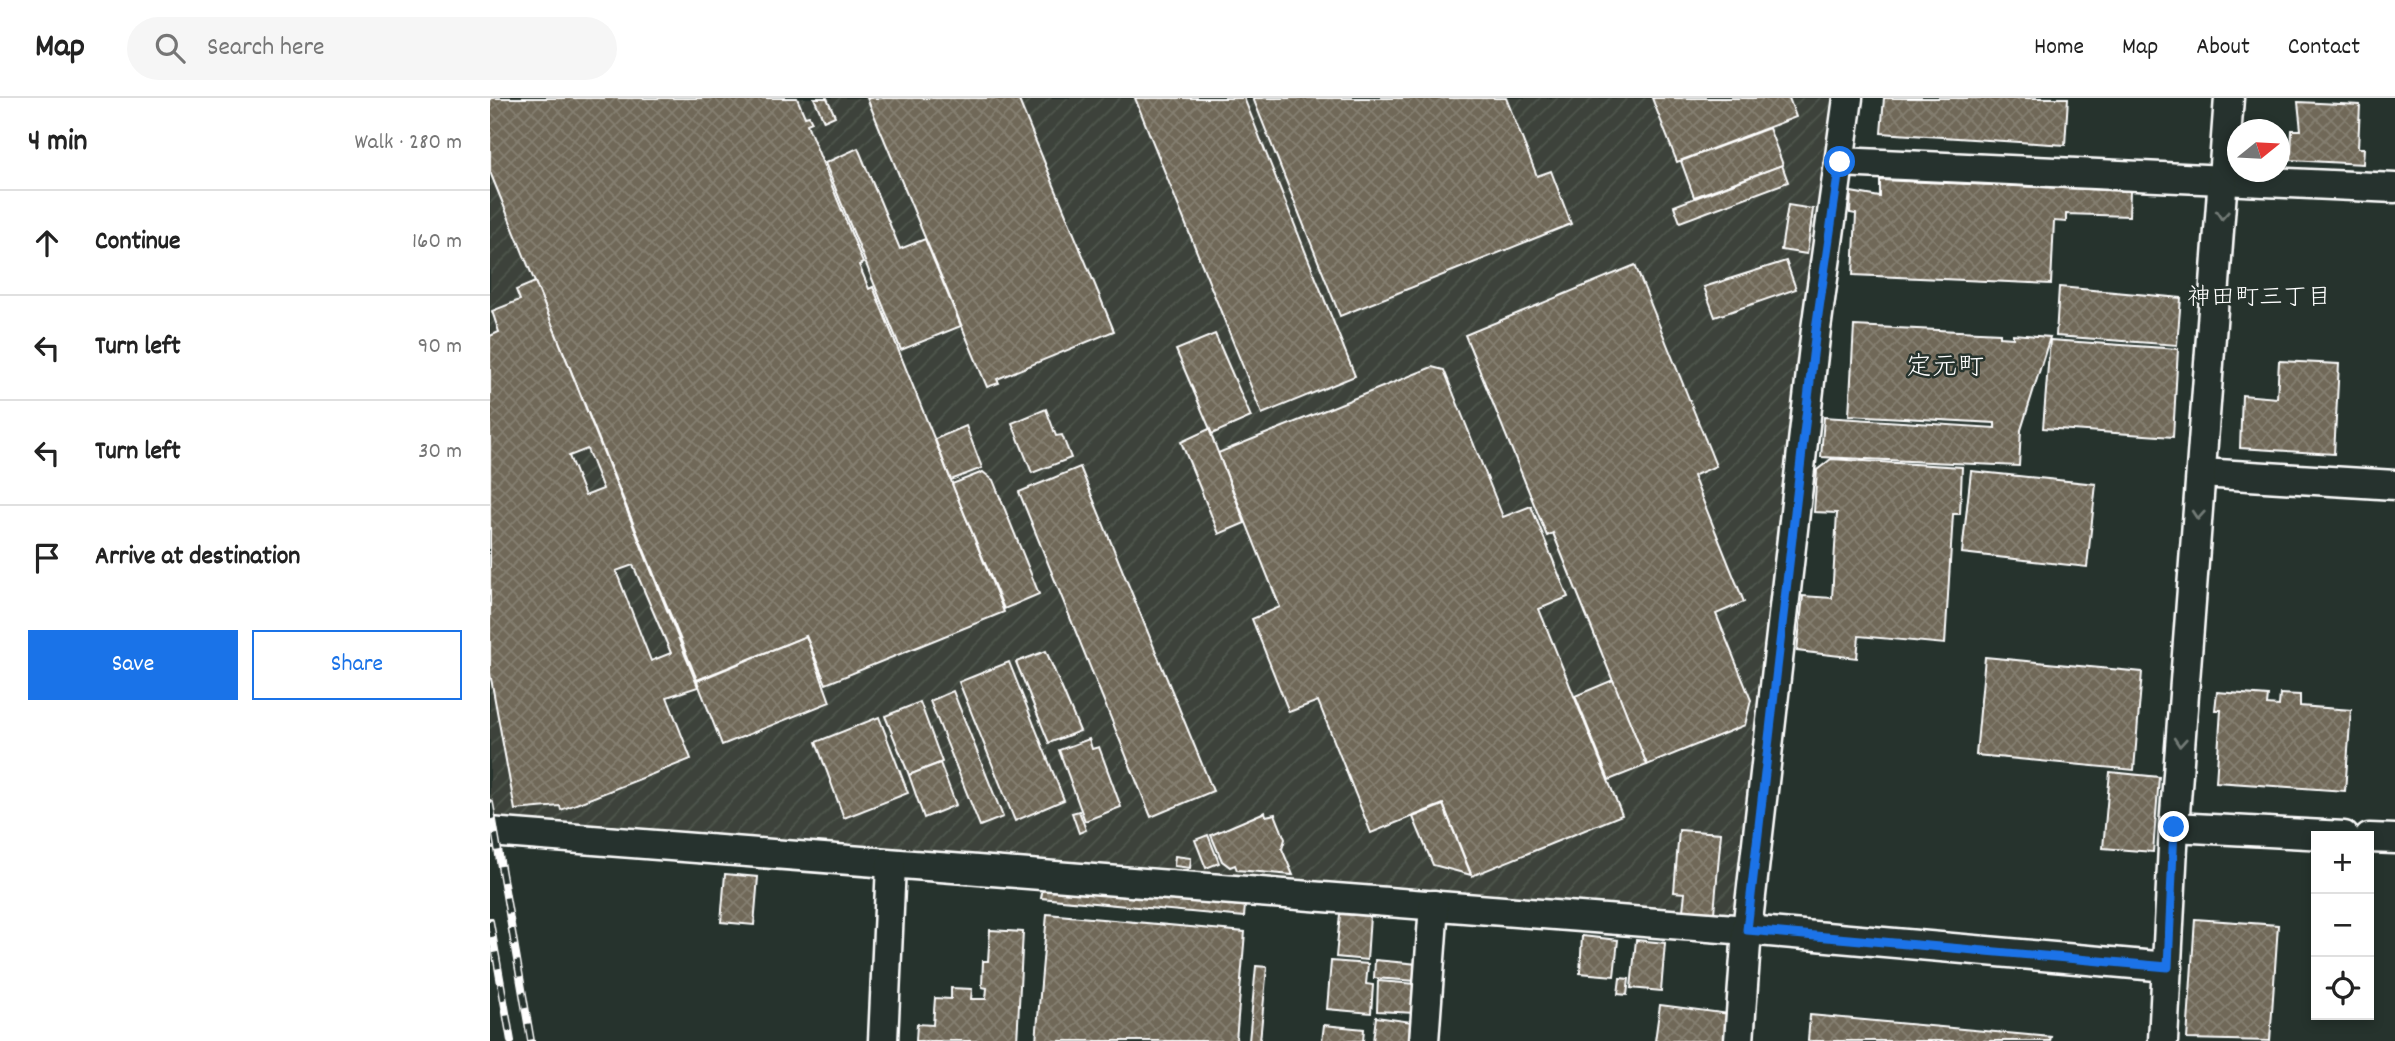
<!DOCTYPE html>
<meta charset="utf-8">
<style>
:root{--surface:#fff;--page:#f6f6f6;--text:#222;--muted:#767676;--line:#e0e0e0;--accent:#1a73e8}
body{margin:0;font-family:Dekko,"Klee One",sans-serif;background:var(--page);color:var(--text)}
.controls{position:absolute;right:21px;bottom:21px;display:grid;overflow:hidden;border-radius:0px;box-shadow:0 4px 10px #0003}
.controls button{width:63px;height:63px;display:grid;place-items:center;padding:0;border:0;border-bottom:2px solid var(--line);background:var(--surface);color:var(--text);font:35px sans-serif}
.compass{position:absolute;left:1737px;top:21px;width:63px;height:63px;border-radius:50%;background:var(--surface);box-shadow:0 4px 10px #0003;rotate:72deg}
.stop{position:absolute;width:21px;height:21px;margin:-16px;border:5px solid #1a73e8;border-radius:50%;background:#fff}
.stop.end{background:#1a73e8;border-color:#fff;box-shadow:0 2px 7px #0008}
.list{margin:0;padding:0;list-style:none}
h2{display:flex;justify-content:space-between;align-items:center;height:91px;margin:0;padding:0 28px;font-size:30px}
h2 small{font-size:23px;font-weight:400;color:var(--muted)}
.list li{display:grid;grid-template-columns:46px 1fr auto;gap:21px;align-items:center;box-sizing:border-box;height:105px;padding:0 28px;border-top:2px solid var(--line)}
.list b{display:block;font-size:26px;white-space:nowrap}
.list em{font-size:23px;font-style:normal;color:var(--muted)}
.actions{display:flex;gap:14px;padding:21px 28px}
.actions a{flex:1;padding:16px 0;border:2px solid var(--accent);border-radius:0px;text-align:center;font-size:24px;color:var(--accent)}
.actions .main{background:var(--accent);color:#fff}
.icon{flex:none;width:38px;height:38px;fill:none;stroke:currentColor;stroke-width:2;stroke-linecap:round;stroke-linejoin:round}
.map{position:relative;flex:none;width:1905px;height:943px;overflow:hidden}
header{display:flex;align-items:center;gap:42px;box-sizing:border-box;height:98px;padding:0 35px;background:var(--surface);border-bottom:2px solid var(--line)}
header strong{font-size:33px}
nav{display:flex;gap:38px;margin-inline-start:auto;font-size:24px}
.search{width:490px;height:63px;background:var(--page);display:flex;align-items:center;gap:18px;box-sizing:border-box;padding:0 24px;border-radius:38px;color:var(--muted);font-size:26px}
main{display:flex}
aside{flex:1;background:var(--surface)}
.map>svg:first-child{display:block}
</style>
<header>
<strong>Map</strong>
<div class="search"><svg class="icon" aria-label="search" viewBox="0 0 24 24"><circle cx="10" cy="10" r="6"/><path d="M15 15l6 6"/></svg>Search here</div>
<nav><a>Home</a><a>Map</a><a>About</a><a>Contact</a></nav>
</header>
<main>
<aside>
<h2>4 min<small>Walk · 280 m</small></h2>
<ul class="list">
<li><svg class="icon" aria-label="ahead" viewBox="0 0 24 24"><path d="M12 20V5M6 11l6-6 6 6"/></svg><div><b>Continue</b></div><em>160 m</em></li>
<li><svg class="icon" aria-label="left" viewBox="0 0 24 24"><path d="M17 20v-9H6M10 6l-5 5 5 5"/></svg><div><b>Turn left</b></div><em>90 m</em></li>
<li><svg class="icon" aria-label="left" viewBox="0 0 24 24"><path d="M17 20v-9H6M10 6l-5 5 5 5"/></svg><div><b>Turn left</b></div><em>30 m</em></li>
<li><svg class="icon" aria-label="arrive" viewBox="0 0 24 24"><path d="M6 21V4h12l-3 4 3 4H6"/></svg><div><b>Arrive at destination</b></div></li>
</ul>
<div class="actions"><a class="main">Save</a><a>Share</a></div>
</aside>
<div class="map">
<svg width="1905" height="943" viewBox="0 0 1905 943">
<defs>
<pattern id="industrial-furrows" width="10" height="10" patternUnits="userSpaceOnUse" patternTransform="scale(1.75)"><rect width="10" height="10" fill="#3c433a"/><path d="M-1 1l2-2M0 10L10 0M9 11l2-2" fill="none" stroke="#50564e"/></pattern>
<pattern id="building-cross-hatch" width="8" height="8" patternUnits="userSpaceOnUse" patternTransform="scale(1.75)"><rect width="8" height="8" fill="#706858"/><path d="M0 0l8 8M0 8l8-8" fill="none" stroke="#857f71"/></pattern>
</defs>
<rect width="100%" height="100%" fill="#26332d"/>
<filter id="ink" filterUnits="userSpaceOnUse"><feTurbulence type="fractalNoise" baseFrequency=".0143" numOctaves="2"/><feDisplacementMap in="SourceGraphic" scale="14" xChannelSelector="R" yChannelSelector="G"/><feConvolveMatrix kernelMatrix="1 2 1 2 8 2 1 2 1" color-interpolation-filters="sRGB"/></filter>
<g filter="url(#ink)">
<!-- industrial -->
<polygon fill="url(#industrial-furrows)" points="0,0 1341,0 1249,809 1237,820 0,718"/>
<!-- building -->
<g fill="url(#building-cross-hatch)" stroke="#fff" stroke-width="2" fill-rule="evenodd">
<polygon points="0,0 307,0 315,19 319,18 322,24 317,26 373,165 369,167 379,191 383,189 514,514 336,586 316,538 207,582 0,74"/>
<polygon points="324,0 337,0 345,18 334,23"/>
<polygon points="377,0 528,0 624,233 507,281 509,285 497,289"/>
<polygon points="645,0 754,0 865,278 772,316"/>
<polygon points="763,0 1016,0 1047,78 1061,73 1081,126 850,218"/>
<polygon points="1162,0 1299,0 1306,19 1187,64"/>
<polygon points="1394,0 1578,0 1575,47 1391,35"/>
<polygon points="1808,4 1870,7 1868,50 1874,50 1873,66 1801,62 1802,32 1811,32"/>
<polygon points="1279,30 1293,67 1204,99 1191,63"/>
<polygon points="368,50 410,151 435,141 471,228 411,252 335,65"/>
<polygon points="1292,67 1298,84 1190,124 1184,108"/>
<polygon points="1390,82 1640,93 1639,118 1576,116 1576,124 1564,123 1561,186 1363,177 1366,116 1360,115 1361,94 1390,99"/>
<polygon points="1298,107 1323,111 1317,156 1291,152"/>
<polygon points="1296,163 1306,191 1225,219 1214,189"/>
<polygon points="1145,167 1226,368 1203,378 1254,504 1226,516 1261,602 1255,627 1157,667 1063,435 1057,438 975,237"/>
<path d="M45,184L208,589L177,599L201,661L71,712L70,708L25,712L0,575V238L9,234L2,213L30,202L26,192ZM97,351L113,391L95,398L79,358ZM143,467L181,555L161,563L126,473Z"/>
<polygon points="1569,189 1691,200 1687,247 1566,238"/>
<polygon points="1364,228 1510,235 1510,239 1523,240 1523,236 1560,239 1531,332 1529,368 1331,359 1334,319 1505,330 1505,325 1359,317"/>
<polygon points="725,236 761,319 722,336 686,252"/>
<polygon points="1560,242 1688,251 1683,339 1553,330"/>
<polygon points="1789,263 1849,266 1844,356 1750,350 1752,297 1787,300"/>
<polygon points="942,269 954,272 1013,419 1041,408 1078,499 1049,511 1132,717 982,778 953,706 881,735 828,603 799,614 762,521 790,509 728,355"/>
<polygon points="556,311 566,338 572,337 581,360 542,375 522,325"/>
<polygon points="476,328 492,370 461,382 445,341"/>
<polygon points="719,331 755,425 729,436 691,344"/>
<polygon points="1341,361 1472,369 1470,416 1463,416 1455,546 1369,538 1367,560 1307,553 1313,498 1342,500 1347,415 1324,414 1327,372"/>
<polygon points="590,369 723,693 661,719 529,394"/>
<polygon points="1481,373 1606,386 1597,469 1472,455"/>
<polygon points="493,374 503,382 549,496 514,511 462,386"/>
<polygon points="316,538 340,604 232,647 207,583"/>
<polygon points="556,553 590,633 559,645 526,564"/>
<polygon points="1495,559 1652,574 1644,672 1486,657"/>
<polygon points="519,564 574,702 525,723 469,584"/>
<polygon points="1123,582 1157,667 1119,682 1085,598"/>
<polygon points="463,593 513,719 490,728 440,603"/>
<polygon points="1727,594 1778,598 1777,607 1789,608 1790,596 1810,597 1810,608 1861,612 1855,693 1726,684 1731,612 1725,612"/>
<polygon points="430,604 452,664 419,677 395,618"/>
<polygon points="389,619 418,695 354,720 326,644"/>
<polygon points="599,641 602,651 609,649 631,709 595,723 569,652"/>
<polygon points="450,665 466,707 434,720 419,677"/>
<polygon points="1620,674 1669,679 1663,754 1613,750"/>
<polygon points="953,707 981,777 943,767 923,719"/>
<polygon points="589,713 596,732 589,735 582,715"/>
<polygon points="775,714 776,718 785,716 795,741 792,751 803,777 747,772 745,767 740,769 732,763 721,737"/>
<polygon points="1189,732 1231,735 1224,815 1193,812 1195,795 1184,794"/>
<polygon points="718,737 729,765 716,770 705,742"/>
<polygon points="685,758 701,760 700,770 684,768"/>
<polygon points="235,776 268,779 264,827 231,824"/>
<polygon points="553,790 755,808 754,819 551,800"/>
<polygon points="557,816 755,834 746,943 546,943"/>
<polygon points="850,816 880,818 877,862 846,859"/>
<polygon points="1705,821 1788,827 1780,943 1697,941"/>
<polygon points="500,832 533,834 527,943 426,943 427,926 443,927 445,900 461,901 461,890 482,891 481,901 496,901 497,890 492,889 493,863 498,863"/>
<polygon points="1092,838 1128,842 1124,878 1090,875"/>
<polygon points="1146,842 1175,845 1171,893 1141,890"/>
<polygon points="885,862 928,866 927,883 884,880"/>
<polygon points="841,863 878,866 876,886 883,887 881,915 837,911"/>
<polygon points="766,868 777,869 770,943 759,943"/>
<polygon points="1130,880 1139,881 1137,897 1128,896"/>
<polygon points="888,883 926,886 925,915 887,913"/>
<polygon points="1170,907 1240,916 1236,943 1165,943"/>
<polygon points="1320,917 1561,939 1560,943 1318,943"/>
<polygon points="886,919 922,924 920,943 883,943"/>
<polygon points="834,927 874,931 873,943 832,943"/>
</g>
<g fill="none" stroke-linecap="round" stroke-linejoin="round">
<defs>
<g id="minor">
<polyline points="1350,64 1905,90"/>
<polyline points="1711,375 1905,387"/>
<polyline points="1684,729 1854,738"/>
<polyline points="0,734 1257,832 1678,869"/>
<polyline points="1879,740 1905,741"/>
<polyline points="393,943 401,767"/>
<polyline points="934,943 944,807"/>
<polyline points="1249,943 1257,832 1326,231 1358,0"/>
<polyline points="1673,943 1684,729 1739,0"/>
</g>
</defs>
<!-- minor casing -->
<use href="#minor" stroke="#fff" stroke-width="33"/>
<!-- minor -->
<use href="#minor" stroke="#26332d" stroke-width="28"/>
<defs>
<g id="rail">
<polyline points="0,705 41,943"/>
<polyline points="0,823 21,943"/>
</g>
</defs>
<!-- rail casing -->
<use href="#rail" stroke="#fff" stroke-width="8"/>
<!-- rail -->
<use href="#rail" stroke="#26332d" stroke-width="5" stroke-dasharray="16" stroke-linecap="butt"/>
</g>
<!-- one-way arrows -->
<defs><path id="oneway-chevron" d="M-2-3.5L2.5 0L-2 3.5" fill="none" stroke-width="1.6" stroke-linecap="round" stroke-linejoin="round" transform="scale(1.75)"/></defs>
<g stroke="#727a76">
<use href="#oneway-chevron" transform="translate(1732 117) rotate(94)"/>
<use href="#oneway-chevron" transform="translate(1708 417) rotate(94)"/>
<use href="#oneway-chevron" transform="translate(1690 644) rotate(94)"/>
</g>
</g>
<g fill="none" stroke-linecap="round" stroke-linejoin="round" filter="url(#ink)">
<!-- route -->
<polyline stroke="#1a73e8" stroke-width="9" points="1350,64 1326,231 1257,832 1678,869 1684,729"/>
</g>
<g text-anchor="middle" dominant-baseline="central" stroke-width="5" stroke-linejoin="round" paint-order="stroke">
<!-- neighbourhood labels -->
<g font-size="24" fill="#fff" stroke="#26332d">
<text x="1769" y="201">神田町三丁目</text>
</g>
<!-- quarter labels -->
<g font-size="26" fill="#fff" stroke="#26332d">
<text x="1455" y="270">定元町</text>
</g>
</g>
</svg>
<div class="controls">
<button>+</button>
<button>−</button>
<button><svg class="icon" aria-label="locate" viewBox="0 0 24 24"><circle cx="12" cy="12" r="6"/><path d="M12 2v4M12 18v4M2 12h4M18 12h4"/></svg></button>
</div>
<svg class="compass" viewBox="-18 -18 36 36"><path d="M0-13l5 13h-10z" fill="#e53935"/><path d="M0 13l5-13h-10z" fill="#767676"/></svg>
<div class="stop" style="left:1350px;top:64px"></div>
<div class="stop end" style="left:1684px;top:729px"></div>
</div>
</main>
